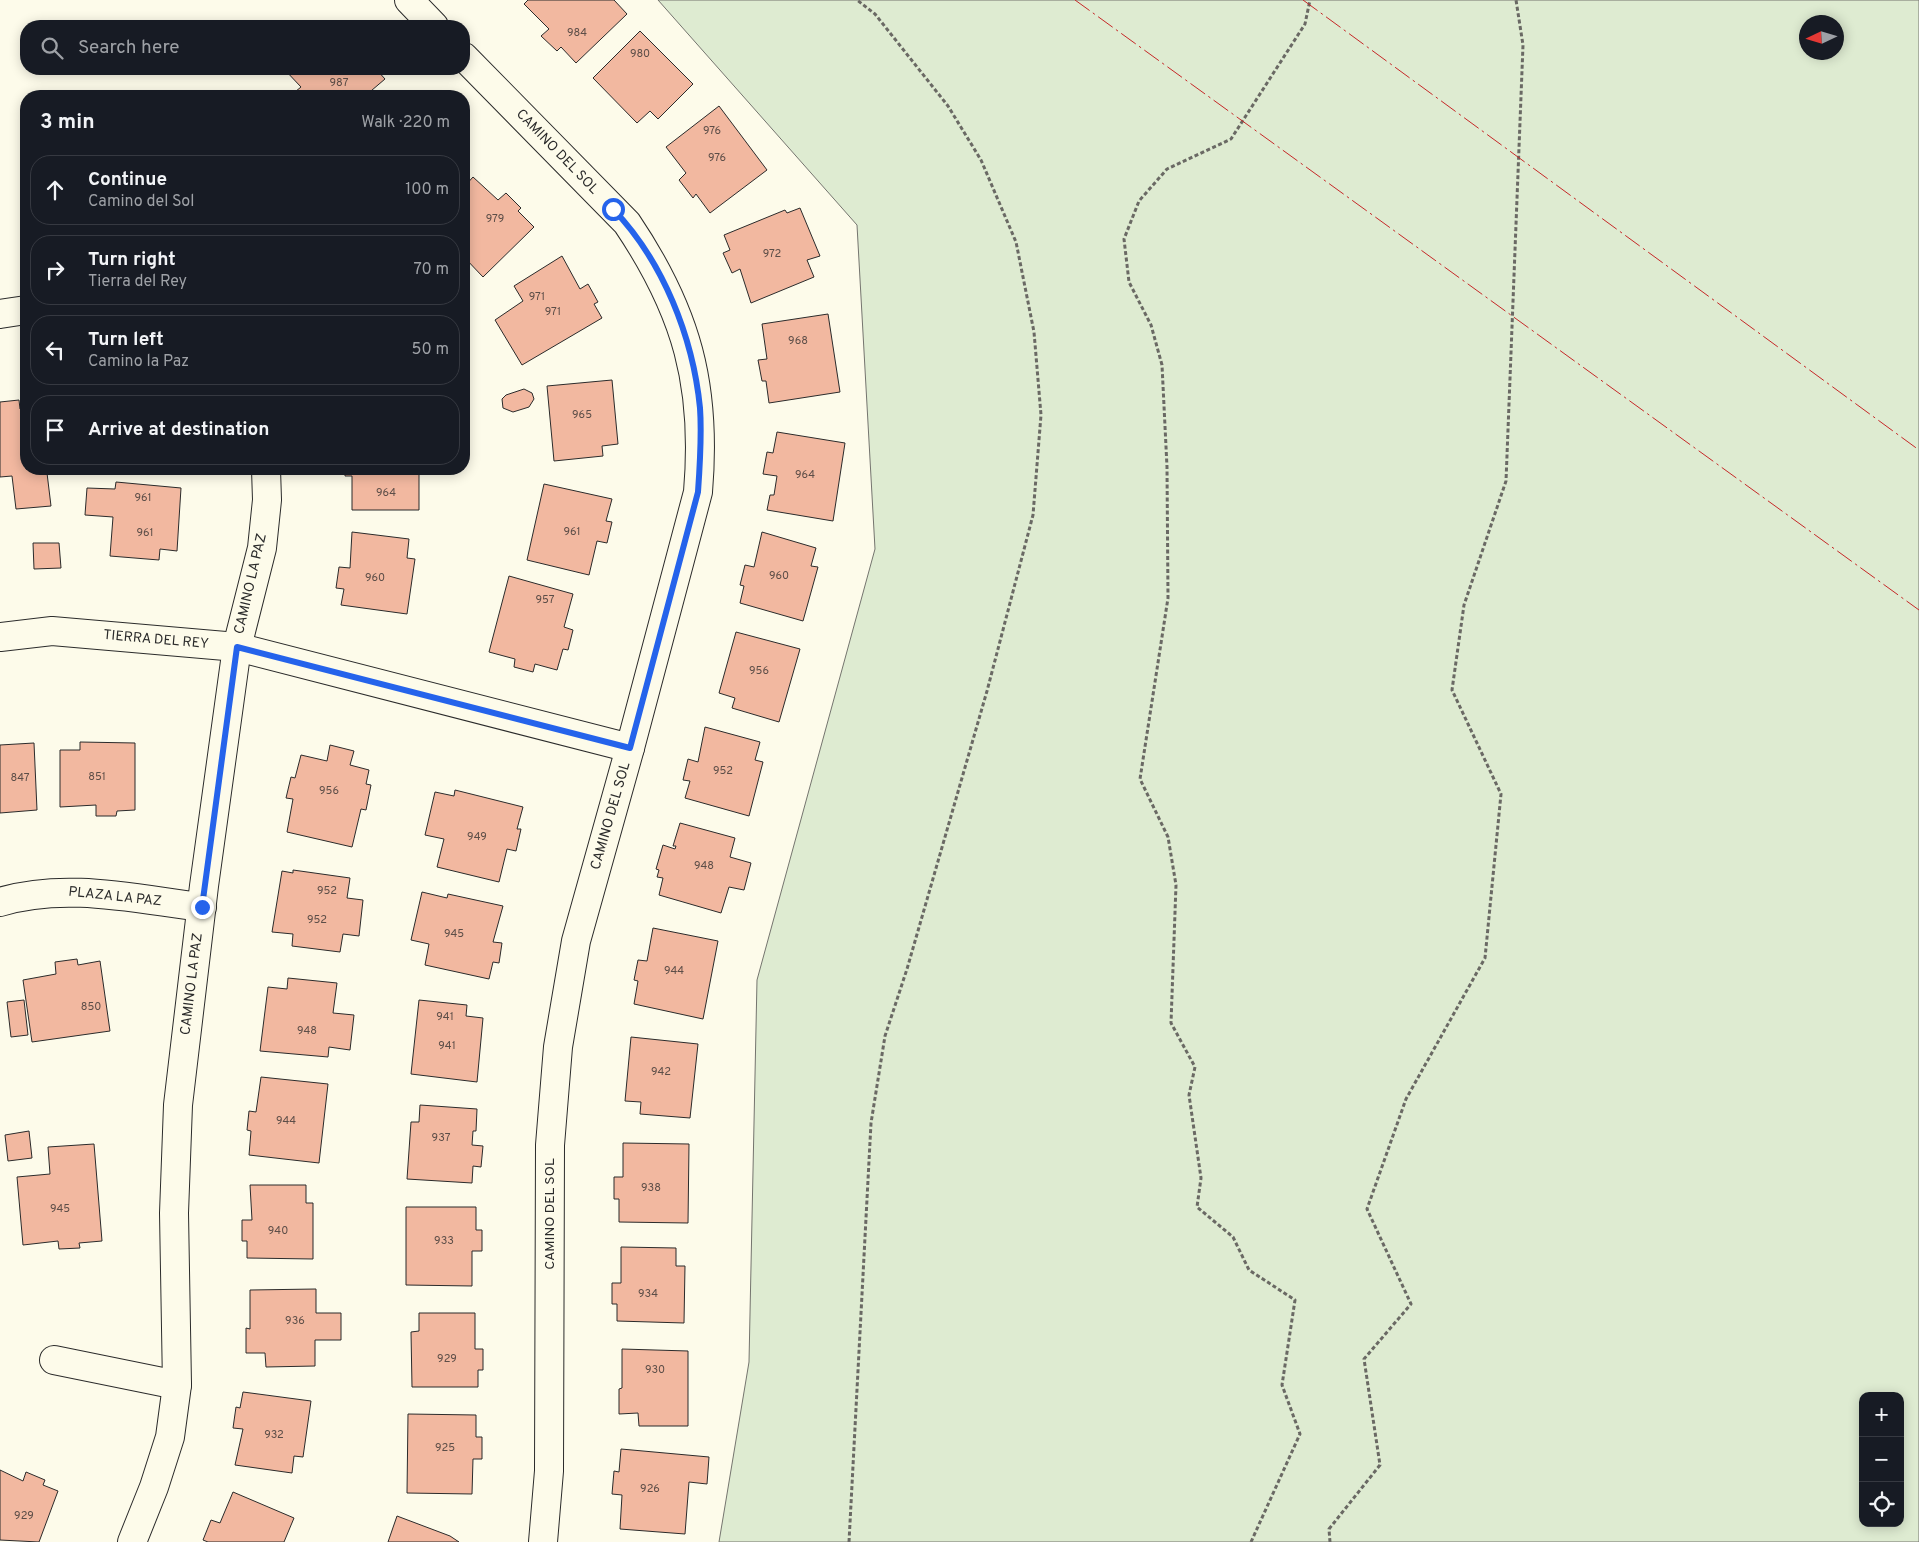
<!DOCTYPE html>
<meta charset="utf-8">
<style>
:root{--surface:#171b24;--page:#20242c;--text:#f1f3f6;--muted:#9ea1a6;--line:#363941}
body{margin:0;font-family:Overpass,sans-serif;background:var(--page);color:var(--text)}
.controls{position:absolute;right:15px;bottom:15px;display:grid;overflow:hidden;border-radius:10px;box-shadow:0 2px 12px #0003}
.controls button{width:45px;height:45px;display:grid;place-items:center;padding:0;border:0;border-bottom:1px solid var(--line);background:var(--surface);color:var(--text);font:25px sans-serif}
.compass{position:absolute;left:1799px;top:15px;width:45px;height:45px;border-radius:50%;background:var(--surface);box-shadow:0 2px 12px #0003;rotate:266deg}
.stop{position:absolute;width:15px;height:15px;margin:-11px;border:4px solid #2563eb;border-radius:50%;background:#fff}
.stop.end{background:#2563eb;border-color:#fff;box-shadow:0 1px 5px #0008}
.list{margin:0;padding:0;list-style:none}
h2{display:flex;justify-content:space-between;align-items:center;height:65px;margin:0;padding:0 20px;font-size:21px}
h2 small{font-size:16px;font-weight:400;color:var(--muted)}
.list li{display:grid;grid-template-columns:32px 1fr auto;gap:15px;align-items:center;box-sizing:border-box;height:70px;margin:0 10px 10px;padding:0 10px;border:1px solid var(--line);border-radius:20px}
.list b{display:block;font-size:19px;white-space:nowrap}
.list p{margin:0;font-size:16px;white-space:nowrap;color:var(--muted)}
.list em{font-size:16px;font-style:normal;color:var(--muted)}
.icon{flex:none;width:28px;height:28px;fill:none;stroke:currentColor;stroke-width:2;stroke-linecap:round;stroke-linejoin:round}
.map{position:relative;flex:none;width:1919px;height:1542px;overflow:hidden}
.search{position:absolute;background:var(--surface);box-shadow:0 2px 12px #0003;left:20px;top:20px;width:450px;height:55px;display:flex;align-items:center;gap:12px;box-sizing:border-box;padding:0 18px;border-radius:20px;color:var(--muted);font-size:19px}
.panel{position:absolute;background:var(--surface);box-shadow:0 2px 12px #0003;left:20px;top:90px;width:450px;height:385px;border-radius:20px}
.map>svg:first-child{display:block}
</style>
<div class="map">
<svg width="1919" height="1542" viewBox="0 0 1919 1542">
<rect width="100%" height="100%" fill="#fdfbea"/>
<!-- green -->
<path fill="#deebd1" stroke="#74746e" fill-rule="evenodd" d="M658,0H1919V1542H719L749,1362L757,980L875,549L857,225ZM1806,22H1836V52H1806ZM1863,1396H1900V1523H1863Z"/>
<!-- building -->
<g fill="#f2b8a0" stroke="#2b2b2b">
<polygon points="528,0 614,0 627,14 576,63 561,47 557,51 541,36 549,29 524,4"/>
<polygon points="640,31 693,84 658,119 650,111 637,123 593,78"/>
<polygon points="284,69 376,69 385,79 365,96 290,96 301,87"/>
<polygon points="719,106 767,170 710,213 696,194 693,198 679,180 686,173 666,147"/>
<polygon points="473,177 498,200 506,193 521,208 518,211 534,227 483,277 464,257 464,187"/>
<polygon points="800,208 820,256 807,260 814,277 751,303 740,269 732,273 723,253 730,250 724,235 785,210 787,213"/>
<polygon points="562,256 580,289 588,284 598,302 594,304 602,318 522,365 495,320 523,301 514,286"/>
<polygon points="828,314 840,392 769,403 766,381 762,381 758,360 767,359 762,324"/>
<polygon points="612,380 618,444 602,446 603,456 554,461 547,386"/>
<polygon points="524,389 532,393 534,399 529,407 513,412 503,408 502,399 506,395"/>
<polygon points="19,400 20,409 26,409 26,469 61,469 61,472 47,473 51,506 16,509 12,476 0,477 0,402"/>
<polygon points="777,432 845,443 833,521 767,510 770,495 774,495 777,476 763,474 767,452 773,453"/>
<polygon points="345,469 419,469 419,510 352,510 352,476 345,476"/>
<polygon points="116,482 181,488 177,551 160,549 159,560 110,556 113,517 85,515 87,488 115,489"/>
<polygon points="544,484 612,499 606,521 612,522 607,543 597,541 589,575 527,560"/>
<polygon points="352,532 409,539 407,558 415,559 407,614 341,605 344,589 336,588 339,567 350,568"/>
<polygon points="762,532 816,548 811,566 818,567 803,621 740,603 744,586 740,585 745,565 754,567"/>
<polygon points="33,543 59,543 61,568 34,569"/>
<polygon points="509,576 573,594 564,627 573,630 568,650 563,649 557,670 535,664 533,672 514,667 515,659 489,652"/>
<polygon points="736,632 800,649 779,722 732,708 735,698 719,693"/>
<polygon points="705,727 760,742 755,760 763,762 749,816 685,798 690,781 683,780 688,759 698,762"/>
<polygon points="80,742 135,743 135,810 117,811 116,816 96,816 96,805 60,807 60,750 80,750"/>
<polygon points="34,743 37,810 0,813 0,745"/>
<polygon points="330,745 354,751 350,765 369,770 366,784 371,785 366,810 361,809 352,847 287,832 293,799 286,798 291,777 295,778 301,755 327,761"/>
<polygon points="455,790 523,807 517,829 521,829 516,851 507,849 499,882 437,867 444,839 425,835 435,792 454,796"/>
<polygon points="680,823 735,838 730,857 751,863 744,890 729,887 721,913 659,895 663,878 657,877 659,870 656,869 663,845 675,849 676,846 673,846"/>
<polygon points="293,870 350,878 347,898 363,900 359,936 343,934 340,952 292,946 293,934 272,932 282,871 293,873"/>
<polygon points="422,892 447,898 448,894 503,906 493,942 502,943 499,963 493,962 489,979 425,965 429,944 411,940"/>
<polygon points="653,928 718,941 703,1019 634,1004 638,981 634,980 638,960 647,961"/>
<polygon points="77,959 78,965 100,961 110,1031 32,1042 23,980 56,974 55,962"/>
<polygon points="288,978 337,983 333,1013 354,1015 350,1050 329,1047 328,1057 260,1051 268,987 287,989"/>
<polygon points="24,1000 28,1035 11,1037 7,1002"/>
<polygon points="419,1000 467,1005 466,1016 483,1018 477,1082 411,1074"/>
<polygon points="631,1037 698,1044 690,1118 640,1114 641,1102 625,1101"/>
<polygon points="261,1077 328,1084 319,1163 249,1155 251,1131 247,1130 249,1111 256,1112"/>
<polygon points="420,1105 477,1109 476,1131 473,1131 472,1145 483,1146 481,1167 473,1166 472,1183 407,1179 411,1122 419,1122"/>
<polygon points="29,1131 32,1158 8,1161 5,1135"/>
<polygon points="623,1143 689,1144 688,1223 619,1222 619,1199 614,1199 614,1177 623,1177"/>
<polygon points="94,1144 102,1241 79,1243 80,1248 59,1249 58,1241 23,1245 17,1177 50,1174 48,1147"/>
<polygon points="250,1185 306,1185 306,1203 313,1203 313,1259 247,1258 247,1241 242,1241 242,1220 252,1220"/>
<polygon points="406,1207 476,1207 476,1230 482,1230 482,1251 472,1251 472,1286 406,1285"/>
<polygon points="621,1247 676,1248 676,1266 685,1266 684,1323 617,1321 617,1304 612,1304 612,1283 621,1283"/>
<polygon points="316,1289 316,1313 341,1313 341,1340 315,1340 315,1366 266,1367 265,1353 246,1353 246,1328 250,1329 250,1290"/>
<polygon points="419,1313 475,1313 475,1349 483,1349 483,1370 478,1370 478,1387 412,1387 411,1332 419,1331"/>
<polygon points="622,1349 688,1351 688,1426 639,1426 638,1413 619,1414 619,1389 622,1388"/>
<polygon points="243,1392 311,1401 303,1457 294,1456 292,1473 235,1465 243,1429 233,1428 236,1407 240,1408"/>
<polygon points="408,1414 476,1415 476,1437 482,1437 482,1459 473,1459 472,1494 407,1493"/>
<polygon points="621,1449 709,1457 707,1484 689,1482 685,1534 620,1529 622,1495 612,1494 614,1471 619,1472"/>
<polygon points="0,1470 23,1481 26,1472 45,1480 43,1485 58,1491 39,1542 0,1540"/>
<polygon points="233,1492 294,1518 284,1542 208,1542 203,1540 211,1520 220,1523"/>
<polygon points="397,1516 450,1536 459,1542 388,1542"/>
</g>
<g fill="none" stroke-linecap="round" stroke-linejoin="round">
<defs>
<g id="minor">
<polyline points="0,314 26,310"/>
<path d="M0,902C65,882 135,899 202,907"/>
<polyline points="54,1360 177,1385"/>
<polyline points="132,1542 154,1487 170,1437 177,1385 174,1213 178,1105 204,886 237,647 262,548 267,500 266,469"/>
<polyline points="543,1542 549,1471 550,1145 558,1047 576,941 630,748"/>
</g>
<g id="tertiary">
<polyline points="409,0 434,26"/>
<path d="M0,637L52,631L237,647L630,748L698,492C707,386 687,312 627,223L464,57"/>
</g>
</defs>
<!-- minor casing -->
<use href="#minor" stroke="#2b2b2b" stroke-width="30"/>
<!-- tertiary casing -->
<use href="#tertiary" stroke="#2b2b2b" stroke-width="30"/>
<!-- path -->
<g stroke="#6a6964" stroke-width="3" stroke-dasharray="4 2.5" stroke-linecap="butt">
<polyline points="849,1542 871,1123 885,1036 907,969 987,691 1033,515 1041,415 1034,332 1016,242 981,160 948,106 875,14 857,0"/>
<polyline points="1251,1542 1300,1434 1282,1385 1295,1300 1249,1270 1233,1237 1197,1207 1201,1178 1189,1095 1195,1067 1171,1023 1176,885 1168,837 1140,779 1168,598 1167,467 1162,365 1151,325 1129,282 1124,239 1139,201 1167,169 1231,139 1305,24 1310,0"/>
<polyline points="1330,1542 1329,1529 1380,1465 1364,1359 1411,1304 1367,1209 1406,1099 1485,958 1501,794 1452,690 1464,605 1506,481 1523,45 1516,0"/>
</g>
<!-- minor -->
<use href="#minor" stroke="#fdfbea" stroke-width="28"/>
<!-- tertiary -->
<use href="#tertiary" stroke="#fdfbea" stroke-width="28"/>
<!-- power -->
<g stroke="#c62828" stroke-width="1" stroke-dasharray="18 4 2.5 4" stroke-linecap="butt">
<polyline points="1075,0 1919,610"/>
<polyline points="1303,0 1919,450"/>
</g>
</g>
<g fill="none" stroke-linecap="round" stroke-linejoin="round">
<!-- route -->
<path stroke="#2563eb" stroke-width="6" d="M202,907L237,647L630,748L698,492C700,464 702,436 700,408C693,337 663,261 613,209"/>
</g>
<g text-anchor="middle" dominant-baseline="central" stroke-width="4" stroke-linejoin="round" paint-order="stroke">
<!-- number labels -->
<g font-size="11" fill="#5d4e48">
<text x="577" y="33">984</text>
<text x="640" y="54">980</text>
<text x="339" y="83">987</text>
<text x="712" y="131">976</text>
<text x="717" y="158">976</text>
<text x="495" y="219">979</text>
<text x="772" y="254">972</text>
<text x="537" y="297">971</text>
<text x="553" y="312">971</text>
<text x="798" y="341">968</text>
<text x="582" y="415">965</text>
<text x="805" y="475">964</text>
<text x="386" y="493">964</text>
<text x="143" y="498">961</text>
<text x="572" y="532">961</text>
<text x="145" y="533">961</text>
<text x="779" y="576">960</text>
<text x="375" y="578">960</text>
<text x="545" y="600">957</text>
<text x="759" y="671">956</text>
<text x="723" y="771">952</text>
<text x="97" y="777">851</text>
<text x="20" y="778">847</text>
<text x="329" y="791">956</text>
<text x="477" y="837">949</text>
<text x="704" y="866">948</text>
<text x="327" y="891">952</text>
<text x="317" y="920">952</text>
<text x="454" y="934">945</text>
<text x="674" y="971">944</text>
<text x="91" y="1007">850</text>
<text x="445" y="1017">941</text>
<text x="307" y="1031">948</text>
<text x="447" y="1046">941</text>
<text x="661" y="1072">942</text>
<text x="286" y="1121">944</text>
<text x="441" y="1138">937</text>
<text x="651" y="1188">938</text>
<text x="60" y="1209">945</text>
<text x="278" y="1231">940</text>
<text x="444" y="1241">933</text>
<text x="648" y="1294">934</text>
<text x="295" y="1321">936</text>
<text x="447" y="1359">929</text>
<text x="655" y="1370">930</text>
<text x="274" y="1435">932</text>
<text x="445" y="1448">925</text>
<text x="650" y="1489">926</text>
<text x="24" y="1516">929</text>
</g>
<!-- street labels -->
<g font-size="14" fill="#2b2b2b" stroke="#fdfbea">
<text transform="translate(557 152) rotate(46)">CAMINO DEL SOL</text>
<text transform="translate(251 584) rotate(-77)">CAMINO LA PAZ</text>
<text transform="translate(156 640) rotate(5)">TIERRA DEL REY</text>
<text transform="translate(611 816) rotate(-74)">CAMINO DEL SOL</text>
<text transform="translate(115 897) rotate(6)">PLAZA LA PAZ</text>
<text transform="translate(192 984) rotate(-83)">CAMINO LA PAZ</text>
<text transform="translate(550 1214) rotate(-90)">CAMINO DEL SOL</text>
</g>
</g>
</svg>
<div class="controls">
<button>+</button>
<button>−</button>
<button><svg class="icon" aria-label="locate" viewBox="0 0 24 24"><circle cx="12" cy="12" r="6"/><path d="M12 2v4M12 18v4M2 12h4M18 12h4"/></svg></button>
</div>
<svg class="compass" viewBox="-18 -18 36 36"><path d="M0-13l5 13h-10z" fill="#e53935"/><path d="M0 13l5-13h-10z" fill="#9ea1a6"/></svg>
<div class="stop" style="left:613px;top:209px"></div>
<div class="stop end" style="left:202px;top:907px"></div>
<div class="search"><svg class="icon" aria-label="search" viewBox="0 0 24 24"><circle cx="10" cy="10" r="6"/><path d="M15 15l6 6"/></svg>Search here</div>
<section class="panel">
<h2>3 min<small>Walk · 220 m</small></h2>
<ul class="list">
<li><svg class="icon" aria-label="ahead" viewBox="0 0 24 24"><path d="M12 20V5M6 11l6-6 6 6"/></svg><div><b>Continue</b><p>Camino del Sol</p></div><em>100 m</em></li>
<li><svg class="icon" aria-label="right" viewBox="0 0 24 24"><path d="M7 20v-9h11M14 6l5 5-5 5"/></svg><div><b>Turn right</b><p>Tierra del Rey</p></div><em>70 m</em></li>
<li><svg class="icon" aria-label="left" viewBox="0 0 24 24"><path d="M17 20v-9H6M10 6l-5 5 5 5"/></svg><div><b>Turn left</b><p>Camino la Paz</p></div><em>50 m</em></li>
<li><svg class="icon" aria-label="arrive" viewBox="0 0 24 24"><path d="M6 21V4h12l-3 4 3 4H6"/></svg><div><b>Arrive at destination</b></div></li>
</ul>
</section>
</div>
